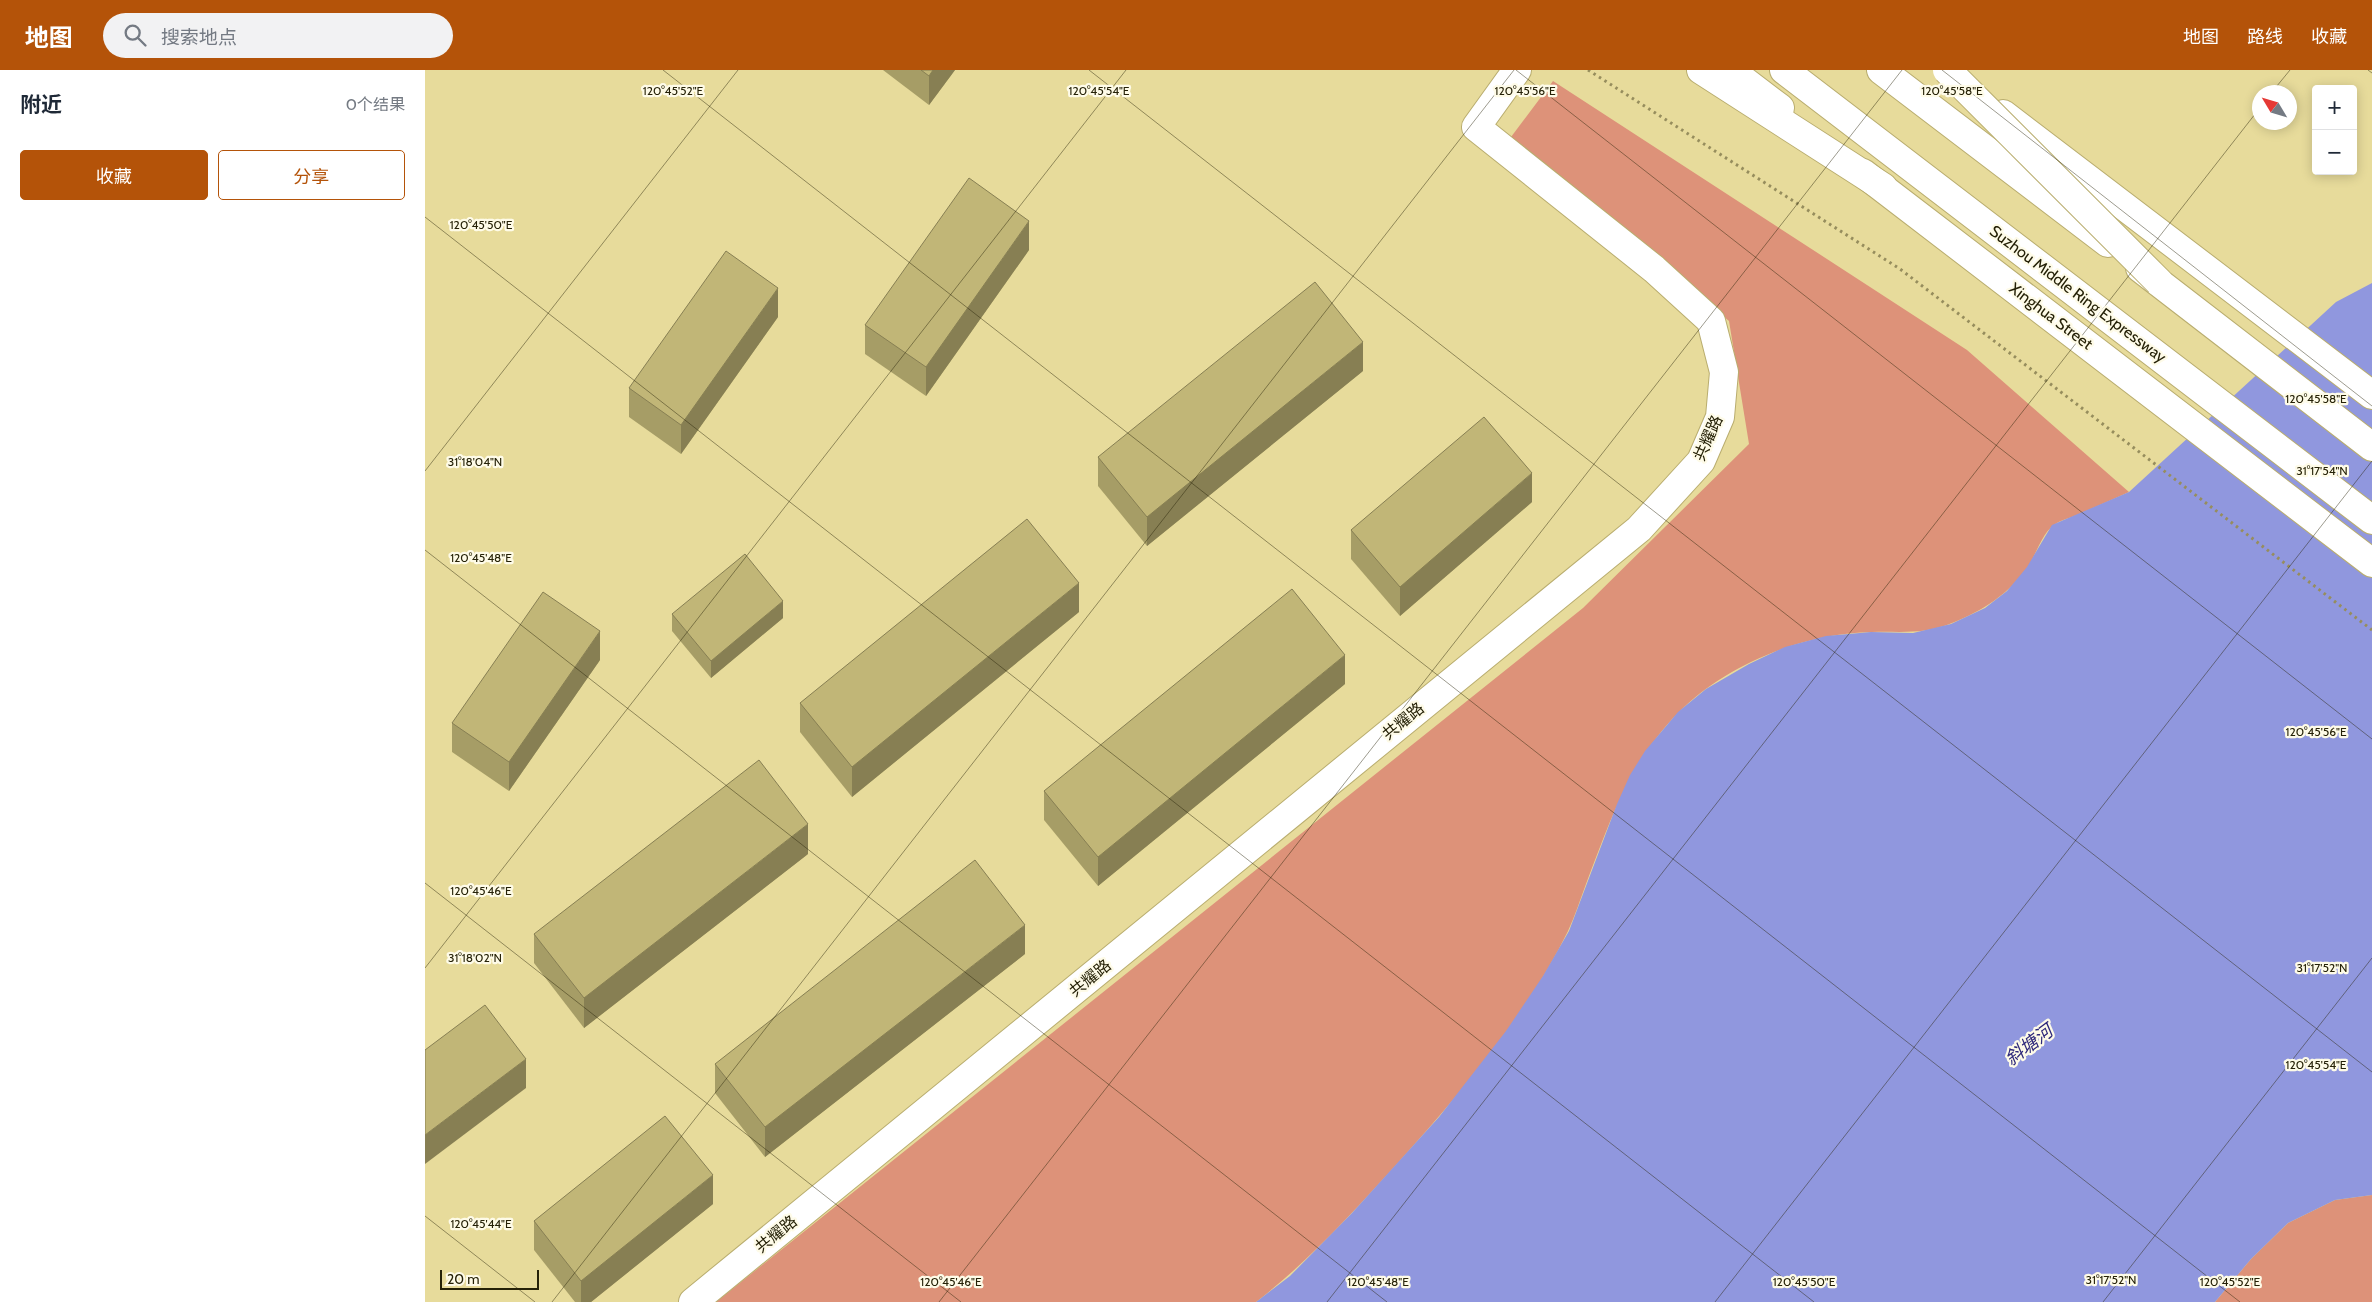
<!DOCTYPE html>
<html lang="zh">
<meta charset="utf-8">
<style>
:root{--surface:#fff;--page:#f2f2f3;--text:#1f2937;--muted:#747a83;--line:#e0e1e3;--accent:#b45309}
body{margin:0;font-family:Cabin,"Noto Sans SC",sans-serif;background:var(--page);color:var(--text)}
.controls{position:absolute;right:15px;top:15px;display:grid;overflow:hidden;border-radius:5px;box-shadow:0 2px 12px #0003}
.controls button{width:45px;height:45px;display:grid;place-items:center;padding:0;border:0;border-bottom:1px solid var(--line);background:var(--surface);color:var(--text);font:25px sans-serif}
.compass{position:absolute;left:1827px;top:15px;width:45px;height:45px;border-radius:50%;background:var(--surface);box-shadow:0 2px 12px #0003;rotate:308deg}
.scale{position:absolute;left:15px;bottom:12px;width:99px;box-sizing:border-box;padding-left:5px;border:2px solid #252107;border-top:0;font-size:14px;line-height:18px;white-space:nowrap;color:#252107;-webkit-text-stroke:4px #fefbe8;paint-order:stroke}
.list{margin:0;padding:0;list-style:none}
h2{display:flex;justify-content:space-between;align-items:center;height:65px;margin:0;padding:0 20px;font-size:21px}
h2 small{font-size:16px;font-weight:400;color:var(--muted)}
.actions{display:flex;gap:10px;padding:15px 20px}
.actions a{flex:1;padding:11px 0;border:1px solid var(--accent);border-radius:5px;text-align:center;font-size:18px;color:var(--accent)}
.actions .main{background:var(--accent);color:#fff}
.icon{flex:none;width:28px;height:28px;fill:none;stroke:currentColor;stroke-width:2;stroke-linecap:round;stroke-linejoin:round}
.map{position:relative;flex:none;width:1947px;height:1232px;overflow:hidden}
header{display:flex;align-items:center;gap:30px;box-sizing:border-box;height:70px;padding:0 25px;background:var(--accent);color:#fff}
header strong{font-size:24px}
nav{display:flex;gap:28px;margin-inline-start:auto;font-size:18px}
.search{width:350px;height:45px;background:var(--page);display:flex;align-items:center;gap:12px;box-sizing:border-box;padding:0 18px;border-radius:28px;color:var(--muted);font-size:19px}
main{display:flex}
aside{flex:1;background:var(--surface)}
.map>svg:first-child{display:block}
</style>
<header>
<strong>地图</strong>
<div class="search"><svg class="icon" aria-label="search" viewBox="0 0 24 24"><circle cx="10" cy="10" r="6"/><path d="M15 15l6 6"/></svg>搜索地点</div>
<nav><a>地图</a><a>路线</a><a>收藏</a></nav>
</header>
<main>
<aside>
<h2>附近<small>0个结果</small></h2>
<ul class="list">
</ul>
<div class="actions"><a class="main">收藏</a><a>分享</a></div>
</aside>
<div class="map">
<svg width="1947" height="1232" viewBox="0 0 1947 1232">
<rect width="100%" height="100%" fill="#e7db9b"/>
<!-- green -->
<g fill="#dd9279">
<path d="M1128,11L1542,280L1704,422C1687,430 1670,437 1652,445C1645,448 1635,450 1629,455C1617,463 1611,485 1603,497C1584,524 1557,541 1527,553C1497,565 1477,561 1447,562C1379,563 1301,594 1253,643C1204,693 1185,751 1161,814C1155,830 1150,846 1143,861C1102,946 1034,1025 971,1095C927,1143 883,1192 831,1232H291L1158,538L1324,374L1304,251L1086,67Z"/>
<polygon points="1947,1125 1947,1232 1790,1232 1826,1189 1863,1153 1910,1130"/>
</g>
<!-- water -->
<polygon fill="#9097de" points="1947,213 1947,1125 1910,1130 1863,1153 1826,1189 1790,1232 831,1232 865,1206 927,1143 1014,1047 1081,961 1118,906 1144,861 1192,734 1205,705 1220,681 1253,642 1281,619 1324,594 1360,577 1401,566 1446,562 1488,563 1526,554 1560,538 1582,521 1602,497 1627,455 1704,422 1911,232"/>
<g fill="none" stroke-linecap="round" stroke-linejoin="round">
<defs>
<polyline id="secondary" points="268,1232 1214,459 1276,391 1295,347 1299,302 1286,251 1229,199 1051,57 1092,0"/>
<g id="primary">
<polyline points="1305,0 1355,38"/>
<polyline points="1578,44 1947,325"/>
<polyline points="1438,103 1947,493"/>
</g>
<g id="highway">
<polyline points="1276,0 1458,117"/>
<polyline points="1359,0 1947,450"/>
<polyline points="1456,0 1683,173"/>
<polyline points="1715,198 1947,377"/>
</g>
</defs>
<!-- secondary casing -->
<use href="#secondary" stroke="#b9ad6f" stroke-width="30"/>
<!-- primary casing -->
<use href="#primary" stroke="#b9ad6f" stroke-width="30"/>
<!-- highway casing -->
<use href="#highway" stroke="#b9ad6f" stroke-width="30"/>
<!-- path -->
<polyline stroke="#968d5d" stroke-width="3" stroke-dasharray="2.5 4" stroke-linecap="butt" points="1163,0 1475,199 1947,560"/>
<!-- secondary -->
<use href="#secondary" stroke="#fff" stroke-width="28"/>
<!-- primary -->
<use href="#primary" stroke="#fff" stroke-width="28"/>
<!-- highway -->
<use href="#highway" stroke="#fff" stroke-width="28"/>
<defs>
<polyline id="highway-bridge" points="1522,0 1734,212"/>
</defs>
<!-- highway-bridge casing -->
<use href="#highway-bridge" stroke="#b9ad6f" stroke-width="30" stroke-linecap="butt"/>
<!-- highway-bridge -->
<use href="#highway-bridge" stroke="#fff" stroke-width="28"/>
</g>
<!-- wall -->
<g fill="#a69d66">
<polygon points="458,0 530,0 504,35"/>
<polygon points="604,180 501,326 440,284 440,255"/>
<polygon points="353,247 256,384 204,347 204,318"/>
<polygon points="938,301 722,476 673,416 673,387"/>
<polygon points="1107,432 975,546 926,489 926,460"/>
<polygon points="654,542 427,727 375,662 375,633"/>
<polygon points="247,544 358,548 286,608 247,561"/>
<polygon points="175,590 84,721 27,682 27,653"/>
<polygon points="920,614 673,816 619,750 619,721"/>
<polygon points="383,784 159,958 109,893 109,864"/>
<polygon points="600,884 340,1087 290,1023 290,994"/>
<polygon points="288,1134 166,1232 150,1232 109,1180 109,1151"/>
</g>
<!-- shaded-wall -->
<g fill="#877f53">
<polygon points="508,0 530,0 504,35 504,6"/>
<polygon points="604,151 604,180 501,326 501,297"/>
<polygon points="353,218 353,247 256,384 256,355"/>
<polygon points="938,272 938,301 722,476 722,447"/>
<polygon points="1107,403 1107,432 975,546 975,517"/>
<polygon points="654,513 654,542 427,727 427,697"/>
<polygon points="358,531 358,548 286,608 286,591"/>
<polygon points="175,561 175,590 84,721 84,692"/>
<polygon points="920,585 920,614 673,816 673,787"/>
<polygon points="383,754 383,784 159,958 159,928"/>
<polygon points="600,855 600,884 340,1087 340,1057"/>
<polygon points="101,989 101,1018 0,1094 0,1065"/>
<polygon points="288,1105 288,1134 166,1232 156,1232 156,1211"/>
</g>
<!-- building -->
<g fill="#c1b677" stroke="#877f53">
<polygon points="496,0 508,0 504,6"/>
<polygon points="544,108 604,151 501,297 440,255"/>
<polygon points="301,181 353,218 256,355 204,318"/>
<polygon points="890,212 938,272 722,447 673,387"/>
<polygon points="1059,347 1107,403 975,517 926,460"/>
<polygon points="602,449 654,513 427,697 375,633"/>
<polygon points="320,484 358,531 286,591 247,544"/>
<polygon points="867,519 920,585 673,787 619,721"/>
<polygon points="118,522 175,561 84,692 27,653"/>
<polygon points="334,690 383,754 159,928 109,864"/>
<polygon points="550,790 600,855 340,1057 290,994"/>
<polygon points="60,935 101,989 0,1065 0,980"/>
<polygon points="240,1046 288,1105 156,1211 109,1151"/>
</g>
<!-- ticks -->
<path fill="none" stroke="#252107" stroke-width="1" stroke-opacity="0.45" d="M238,0L1815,1232M664,0L1947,1002M1091,0L1947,669M1517,0L1947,336M1943,0L1947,3M1847,22L1865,0M0,147L1389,1232M0,401L313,0M0,480L962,1232M0,813L536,1232M0,898L701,0M0,1146L110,1232M127,1232L1089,0M514,1232L1477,0M902,1232L1834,39M1290,1232L1947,391M1678,1232L1947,888"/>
<g text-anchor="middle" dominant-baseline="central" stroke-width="4.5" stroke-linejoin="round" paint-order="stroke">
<!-- street labels -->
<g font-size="16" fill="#252107" stroke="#fefbe8">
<text transform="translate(1653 224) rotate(37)">Suzhou Middle Ring Expressway</text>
<text transform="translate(1626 246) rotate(37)">Xinghua Street</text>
<text transform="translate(1283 368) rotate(-66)">共耀路</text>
<text transform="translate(978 651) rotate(-39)">共耀路</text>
<text transform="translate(665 908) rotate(-39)">共耀路</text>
<text transform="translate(351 1164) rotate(-39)">共耀路</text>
</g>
<!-- water labels -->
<g font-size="18" font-style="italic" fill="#2d277a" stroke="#fefbe8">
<text transform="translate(1604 975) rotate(-37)">斜塘河</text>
</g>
</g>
<g font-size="12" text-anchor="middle" fill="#252107" stroke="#fefbe8" stroke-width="4.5" stroke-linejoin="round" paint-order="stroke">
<text x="248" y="25">120°45'52"E</text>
<text x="674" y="25">120°45'54"E</text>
<text x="1100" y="25">120°45'56"E</text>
<text x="1527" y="25">120°45'58"E</text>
<text x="56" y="159">120°45'50"E</text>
<text x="1891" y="333">120°45'58"E</text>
<text x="50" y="396">31°18'04"N</text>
<text x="1897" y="405">31°17'54"N</text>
<text x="56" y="492">120°45'48"E</text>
<text x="1891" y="666">120°45'56"E</text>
<text x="56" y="825">120°45'46"E</text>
<text x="50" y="892">31°18'02"N</text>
<text x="1897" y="902">31°17'52"N</text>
<text x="1891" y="999">120°45'54"E</text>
<text x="56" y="1158">120°45'44"E</text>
<text x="1686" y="1214">31°17'52"N</text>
<text x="526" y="1216">120°45'46"E</text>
<text x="953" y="1216">120°45'48"E</text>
<text x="1379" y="1216">120°45'50"E</text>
<text x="1805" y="1216">120°45'52"E</text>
</g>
</svg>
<div class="controls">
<button>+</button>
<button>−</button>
</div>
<svg class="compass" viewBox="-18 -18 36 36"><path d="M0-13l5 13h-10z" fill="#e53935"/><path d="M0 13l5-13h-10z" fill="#747a83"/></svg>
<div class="scale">20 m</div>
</div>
</main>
